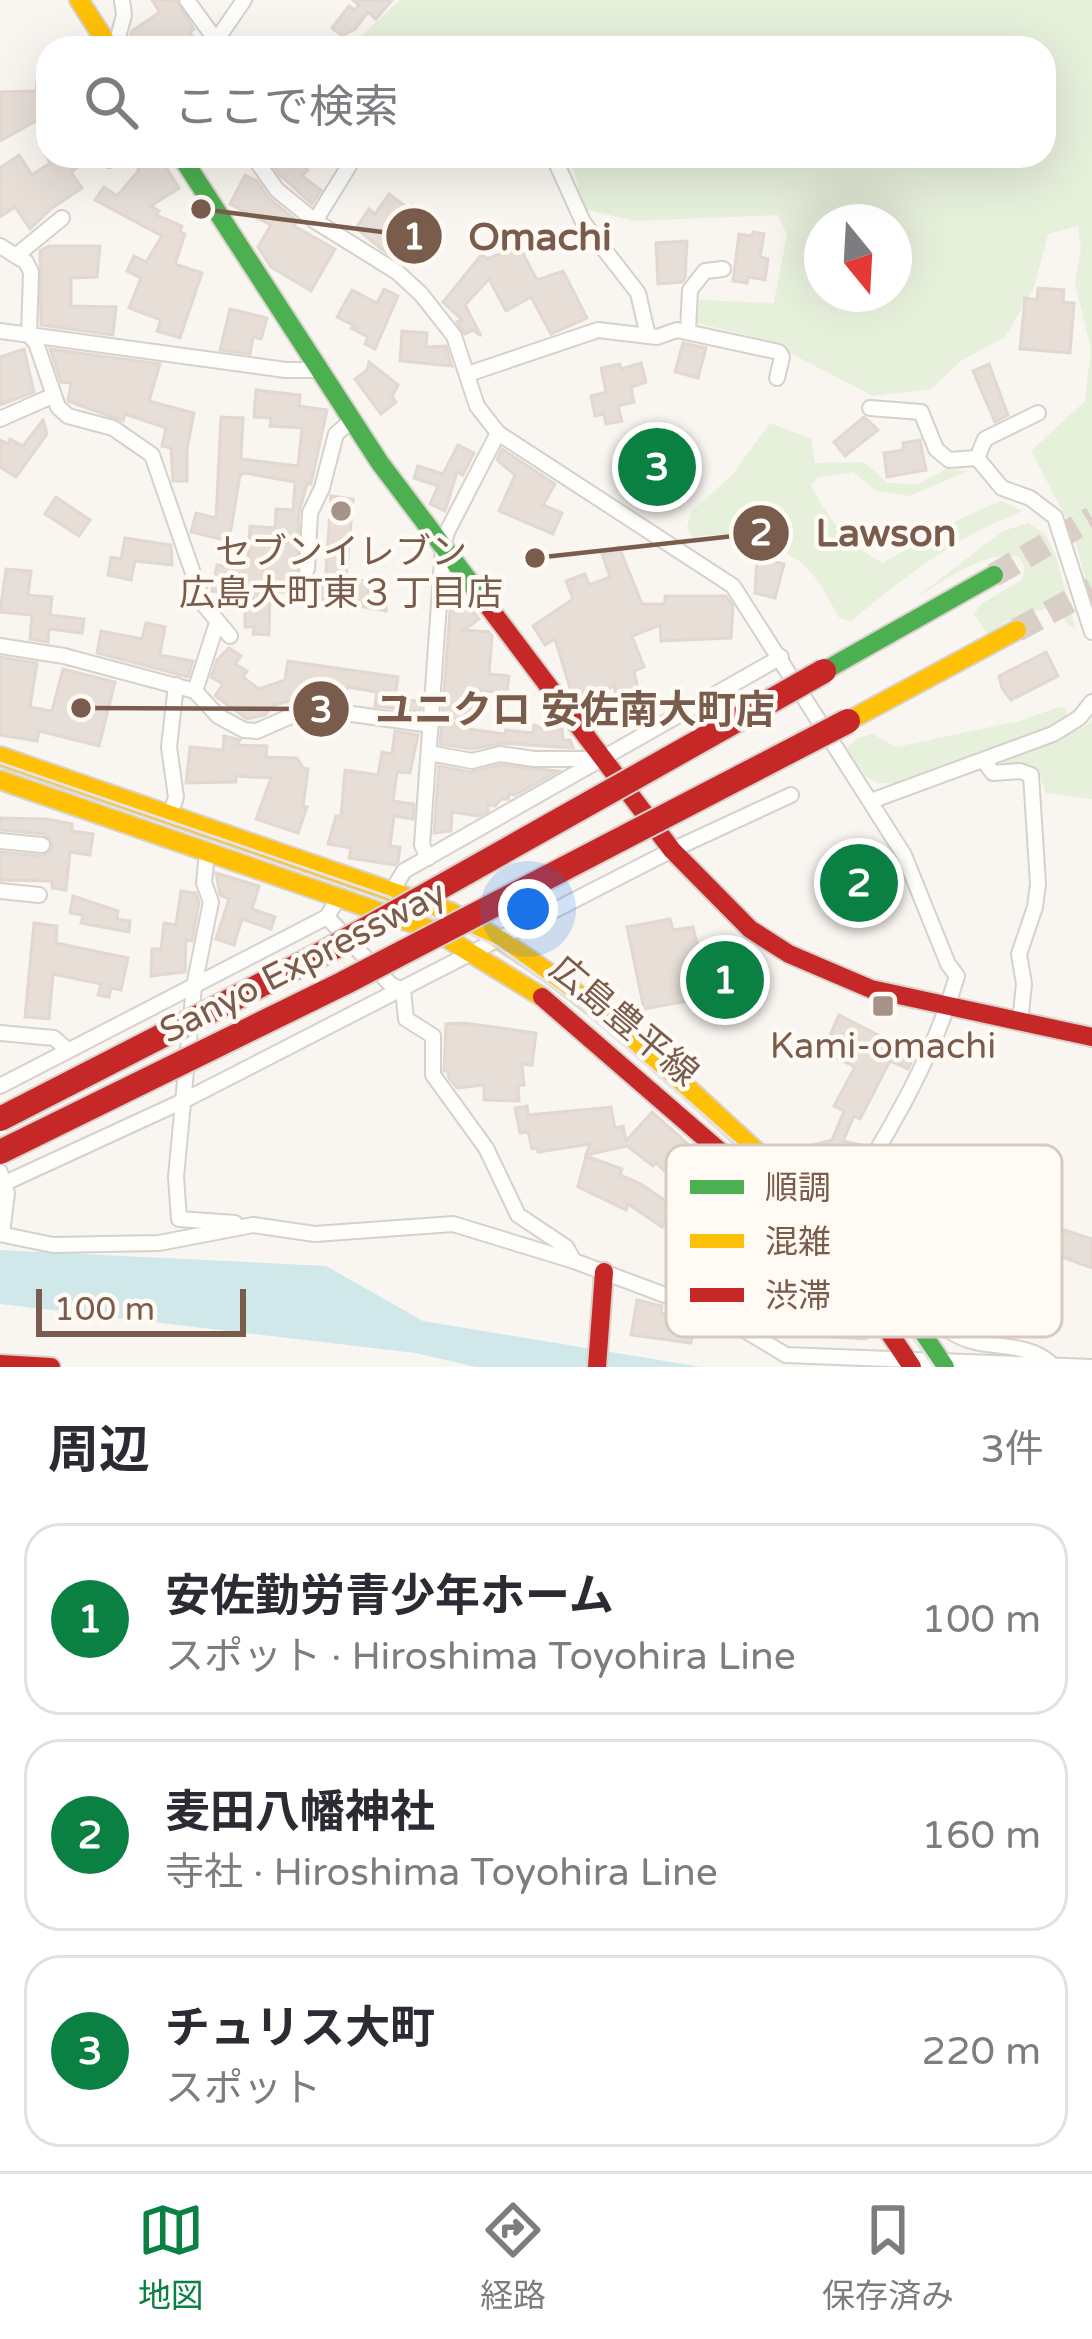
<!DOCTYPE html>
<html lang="ja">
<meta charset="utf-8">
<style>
:root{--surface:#fff;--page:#f2f2f3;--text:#2b2b33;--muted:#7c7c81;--line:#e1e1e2;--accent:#0b8043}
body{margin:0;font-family:"Varela Round","Noto Sans JP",sans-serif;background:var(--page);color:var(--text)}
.compass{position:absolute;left:804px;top:204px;width:108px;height:108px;border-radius:50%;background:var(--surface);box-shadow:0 12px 48px #0002;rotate:162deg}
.scale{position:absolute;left:36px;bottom:30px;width:210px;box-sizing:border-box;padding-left:12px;border:6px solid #7a5c4d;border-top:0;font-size:33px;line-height:42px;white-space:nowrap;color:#7a5c4d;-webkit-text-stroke:9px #fffaf3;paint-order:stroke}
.you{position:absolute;left:528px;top:909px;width:42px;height:42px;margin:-30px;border:9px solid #fff;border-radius:50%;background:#1a73e8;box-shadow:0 0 0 18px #1a73e833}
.badge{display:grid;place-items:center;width:78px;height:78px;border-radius:50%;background:var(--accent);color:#fff;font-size:39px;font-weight:700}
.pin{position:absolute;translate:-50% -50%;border:6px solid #fff;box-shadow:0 3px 12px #0006}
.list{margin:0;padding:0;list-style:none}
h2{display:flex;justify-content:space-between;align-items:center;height:156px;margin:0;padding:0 48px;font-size:51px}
h2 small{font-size:39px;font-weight:400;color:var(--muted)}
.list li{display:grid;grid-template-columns:78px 1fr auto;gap:36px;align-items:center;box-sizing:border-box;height:192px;margin:0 24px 24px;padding:0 24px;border:3px solid var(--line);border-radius:36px}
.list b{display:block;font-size:45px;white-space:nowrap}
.list p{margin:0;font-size:39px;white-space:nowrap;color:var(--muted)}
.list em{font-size:39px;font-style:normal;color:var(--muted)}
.icon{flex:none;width:66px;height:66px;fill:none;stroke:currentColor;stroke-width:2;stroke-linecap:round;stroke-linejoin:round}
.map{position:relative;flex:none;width:1092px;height:1367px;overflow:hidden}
.search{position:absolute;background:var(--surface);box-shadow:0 12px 48px #0002;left:36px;right:36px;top:36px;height:132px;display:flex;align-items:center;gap:30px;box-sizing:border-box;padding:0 42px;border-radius:36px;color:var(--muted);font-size:45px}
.sheet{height:804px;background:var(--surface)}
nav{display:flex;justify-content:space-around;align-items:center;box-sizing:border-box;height:168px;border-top:3px solid var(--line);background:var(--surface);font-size:33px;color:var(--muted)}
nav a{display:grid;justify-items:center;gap:6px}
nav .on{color:var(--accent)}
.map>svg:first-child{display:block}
</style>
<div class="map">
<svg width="1092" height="1367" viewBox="0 0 1092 1367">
<rect width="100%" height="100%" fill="#f9f5f0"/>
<!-- green -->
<g fill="#e7f0db" fill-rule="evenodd">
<path d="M400,0H1092V605L1072,529L1031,451L1085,401L1091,349L1075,284L1081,248L1078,226L1048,234L1034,288L1005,337L962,360L931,389L873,396L765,340L693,322L699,300L774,303L787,235L778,215L636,221L584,209L574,171L566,156H1044V48H348ZM822,222H894V294H822Z"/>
<path d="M770,423L811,439L815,463L864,462L888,483L919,484L946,469L969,471L909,496L876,491L853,472L818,477L811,485C830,521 846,544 883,563C922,540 958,517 1002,501L1023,511C958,535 904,577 851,621L839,618C813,566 798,550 740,539C723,536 711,533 693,538L687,527L692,511L732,475Z"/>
<path d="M1028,523L1045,534L1056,556L1076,630L1067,623L1057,604L1008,621L988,634L974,614L981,604L1022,580L1025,568L1019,557C984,549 944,582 914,599L1003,531Z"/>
<path d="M1059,707L1066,708L1067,716L1053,727L903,782C867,787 864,777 847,748L857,738L873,734L896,747L1019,721Z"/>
<polygon points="1092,721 1092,799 1045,793 1039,770 1001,763 1081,729"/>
</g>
<!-- water -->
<polygon fill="#d0e8ea" points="0,1250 326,1266 423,1321 701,1367 476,1367 416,1353 0,1304"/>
<!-- building -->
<g fill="#e6ded7" stroke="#e2d8d2" stroke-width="3">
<polygon points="152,0 176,0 194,29 190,32 200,48 127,48 132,31 160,12"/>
<polygon points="353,0 392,0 376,19 368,12 355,29 342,36 332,28 349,6 355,10 359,5"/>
<polygon points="38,73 48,74 48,114 0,141 0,92 36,91"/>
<polygon points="19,155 32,175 50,163 46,156 93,156 71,172 82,188 52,208 30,229 15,207 0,217 0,168"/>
<polygon points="131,156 159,156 179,188 151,206 159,211 156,215 182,226 180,232 185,234 175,264 202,273 180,338 157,331 161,320 129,308 141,278 127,271 134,256 146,262 162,236 95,200 104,187 117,196 139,170"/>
<polygon points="276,156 295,156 308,170 302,176 321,190 312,204 280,175 270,161"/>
<polygon points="245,175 257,181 269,198 297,221 294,226 335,249 311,291 271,267 258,247 271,225 230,204"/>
<polygon points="389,194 409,209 412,205 442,230 413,265 393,248 389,254 380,248 356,228 369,209 375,214"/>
<polygon points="753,232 764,234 760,257 768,259 765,280 748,277 747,283 733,281 739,234 752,236"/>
<polygon points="687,241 685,278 682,282 658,284 656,243"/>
<polygon points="49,246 100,246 97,277 71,278 71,306 116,307 113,335 41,325 40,251"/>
<polygon points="519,246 537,280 563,271 587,318 551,334 531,297 506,311 489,279 465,305 481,336 473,330 465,334 457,322 462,320 443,302 482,254 487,259"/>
<polygon points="1038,288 1064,290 1063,302 1074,303 1070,353 1020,349 1025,298 1037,300"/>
<polygon points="384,289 398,296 375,349 365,344 368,337 350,328 359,328 337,317 352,290 377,303"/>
<polygon points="230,309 267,318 261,339 253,337 250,354 220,350"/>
<polygon points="402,331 427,333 426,347 446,346 452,366 400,361"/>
<polygon points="683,343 706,348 698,378 675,372"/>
<polygon points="24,349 34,392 0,405 0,357"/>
<polygon points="50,349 160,364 149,401 194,413 187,449 187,481 173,481 171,448 162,446 166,428 125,414 123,421 68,401 71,383 61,382"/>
<polygon points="369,362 398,385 392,397 396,402 381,414 355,379 367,370"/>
<polygon points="641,363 646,382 631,387 634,402 618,406 622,421 606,424 604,414 595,416 591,396 606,392 601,368 620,364 621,369"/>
<polygon points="989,364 1008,415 995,422 973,371"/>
<polygon points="256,390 300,395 299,406 327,410 311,484 307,484 299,512 297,581 325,585 331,496 353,499 346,579 369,581 368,595 387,597 386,611 270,590 269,635 253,634 254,627 245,627 245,597 212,591 217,565 240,569 241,561 248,561 250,526 275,528 276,509 293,510 295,482 245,473 240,475 229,541 191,532 196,513 216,518 221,417 243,418 241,459 298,466 302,428 270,426 271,418 254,417"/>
<polygon points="864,417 878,430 845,456 834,442"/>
<polygon points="43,420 47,434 16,477 0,467 0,440 8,444 10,439 23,446"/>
<polygon points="656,437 680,446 656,510 630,501"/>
<polygon points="920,440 926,470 887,477 884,453 904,450 903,443"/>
<polygon points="458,445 474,453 463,475 457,472 445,511 430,504 438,486 414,478 418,466 443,474"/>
<polygon points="502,449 555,484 543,505 562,513 553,534 499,511 515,475 497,460"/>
<polygon points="56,497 90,520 79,536 45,514"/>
<polygon points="125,538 171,545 172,565 135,561 131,580 108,575 111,557 121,559"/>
<polygon points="619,547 642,604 665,604 665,596 726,596 733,606 731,638 661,641 660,625 632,636 644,667 634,671 638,689 616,695 614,686 579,702 571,691 555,639 545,645 533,626 573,599 566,581 585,574 589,585 610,577 602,554"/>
<polygon points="757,558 784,564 775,598 755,593"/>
<polygon points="6,569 31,571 28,595 52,597 50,615 84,619 82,633 49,629 48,642 30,639 32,615 0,612"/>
<polygon points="452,585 479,619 464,630 489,632 492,636 489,674 509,676 507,693 473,690 468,729 505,734 506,730 533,733 534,725 546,730 562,729 563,740 570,740 573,748 501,743 472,749 440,744"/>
<polygon points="146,623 165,627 160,655 193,661 188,677 97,653 101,631 142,639"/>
<polygon points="229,648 241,656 235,664 247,671 243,677 259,689 285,680 288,661 398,677 395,698 421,702 420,712 375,706 377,692 347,687 345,702 306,697 274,705 265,715 247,719 215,696 223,684 211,677 217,660"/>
<polygon points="1046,652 1058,676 1011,700 1002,688 999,676"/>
<polygon points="0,657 37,663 30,707 52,711 63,669 115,682 99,746 39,731 37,741 0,735"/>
<polygon points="395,731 418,735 410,773 397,772 393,801 414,804 413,819 394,816 390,846 400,847 398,862 395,865 349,858 351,848 328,844 336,816 341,816 345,770 378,775 382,752 392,754"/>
<polygon points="224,736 240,740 236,745 267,746 266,757 297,758 303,768 308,769 303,806 307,807 298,833 256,819 271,778 236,776 236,782 186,783 190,747 223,750"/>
<polygon points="501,765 558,771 515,795 509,794 508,799 501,799 495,806 488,805 488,811 478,816 452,812 451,831 434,833 439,766 471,772"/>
<polygon points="0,818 47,819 72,824 72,831 93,834 90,855 70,852 66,890 52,888 52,881 0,880 0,852 42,856 50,852 53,845 44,834 0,830"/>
<polygon points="216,873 259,886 252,909 275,917 271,929 242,919 234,945 216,939 229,899 220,895"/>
<polygon points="181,891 196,893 199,903 192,941 186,940 185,972 151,976 152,949 161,949 164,923 176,925"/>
<polygon points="73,896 118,911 117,919 130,921 129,932 81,923 83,915 70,913"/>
<polygon points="670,919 673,930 693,927 700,956 727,951 753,966 758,993 750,994 751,1002 700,1011 698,999 644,1009 627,927"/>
<polygon points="34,923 57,926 56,943 128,958 121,990 111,988 109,997 98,995 101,984 53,974 49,1019 25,1017"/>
<polygon points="839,1015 915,1054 908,1069 890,1061 860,1119 854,1116 843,1141 866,1146 859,1158 852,1157 854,1167 845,1183 831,1174 833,1180 820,1183 809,1146 832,1140 844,1111 834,1106 855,1067 828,1054 831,1047 826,1044"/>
<polygon points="464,1023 536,1033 532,1065 522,1064 524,1085 518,1085 519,1101 484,1100 484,1085 457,1088 449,1078 448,1071 444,1071 446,1024"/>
<polygon points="527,1106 528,1115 611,1107 615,1128 623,1126 626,1141 652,1112 697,1152 672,1178 656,1163 653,1166 627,1146 586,1155 590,1144 538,1152 537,1148 532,1149 528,1132 520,1133 515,1108"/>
<polygon points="988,1152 1040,1173 1016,1222 1050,1233 1052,1226 1092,1239 1092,1268 1062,1257 1059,1266 1044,1261 1046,1256 1013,1245 938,1304 893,1241 905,1232 892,1222 895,1218 863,1196 868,1187 894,1204 933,1180 947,1199 960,1189 986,1222 1000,1196 985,1188 987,1184 975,1177"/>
<polygon points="586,1156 622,1169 620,1175 641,1184 672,1205 669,1209 673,1212 662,1227 628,1204 626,1210 578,1187"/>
<polygon points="737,1243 773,1247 797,1245 795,1264 805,1265 803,1282 831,1282 831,1317 862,1318 867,1326 866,1339 799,1335 788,1329 792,1322 781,1322 781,1319 750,1308 757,1286 775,1292 775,1267 732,1262"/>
<polygon points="637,1300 662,1306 661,1313 695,1318 691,1343 631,1335"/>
</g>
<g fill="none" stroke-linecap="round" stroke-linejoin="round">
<!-- highway-tunnel -->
<g stroke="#d9cfc7" stroke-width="24" stroke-dasharray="24 12" stroke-linecap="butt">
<polyline points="994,575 1092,518"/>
<polyline points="1017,630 1092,589"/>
</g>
<defs>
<g id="street">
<polyline points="187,0 210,32 218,38"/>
<polyline points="111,48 116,45 124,15 122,0"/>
<polyline points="211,48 244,0"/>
<path d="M253,156L277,190L315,221L397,272L421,294L454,336L477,406L498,433L733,586L904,855L948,964L957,976C933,1059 889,1131 845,1204C859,1220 875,1236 888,1253C907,1279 925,1315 953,1333C983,1352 1021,1339 1049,1362"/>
<polyline points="109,160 111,156"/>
<polyline points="555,160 583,222 638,293 648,336"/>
<polyline points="315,221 355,156"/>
<polyline points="0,246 26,262 31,272 29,335 36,343 58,407 68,416 113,428 152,455 204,605 230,636"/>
<polyline points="17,255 62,218"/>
<polyline points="0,331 286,370 316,370"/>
<polyline points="688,331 690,290 705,271 723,269"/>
<polyline points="468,374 598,330 657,337 677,330 779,352 782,357 777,378"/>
<polyline points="870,408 921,412 936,449 949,460 977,458"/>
<polyline points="0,419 52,396"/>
<polyline points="977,458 1002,488 1030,498 1055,517 1092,632"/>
<polyline points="977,458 985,439 1038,413"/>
<polyline points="307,569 310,513 322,488 336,434 351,421"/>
<polyline points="0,646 64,656 195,691 218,716 244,730 257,731 309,708 431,725"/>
<polyline points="195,691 217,623"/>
<polyline points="429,753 472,761 500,754 534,759 603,759"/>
<polyline points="984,761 993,773 1020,771 1031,775 1038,884 1035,907 1019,954 1024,984 1020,1022"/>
<polyline points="871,801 1053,734 1079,718 1092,702"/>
<polyline points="170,816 176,797 169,747 176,685"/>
<polyline points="0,841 42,845"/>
<polyline points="207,852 204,883 211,902 194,986 176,1177 179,1219 235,1223"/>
<polyline points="428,858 422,845 443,547 447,532 498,433"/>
<polyline points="0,891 39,895"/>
<polyline points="392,891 404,871 781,657"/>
<polyline points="327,917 391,985 403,990"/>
<polyline points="403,990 406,1019 433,1036 433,1075 486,1148 518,1215 566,1247 574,1261"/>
<polyline points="0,1033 54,1038 68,1050"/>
<polyline points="0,1086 327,917 338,898"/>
<polyline points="0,1172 7,1193 2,1234"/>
<polyline points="5,1183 183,1101 672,850 791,795"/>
<polyline points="0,1234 53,1245 159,1243 253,1225 315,1234 453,1224 574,1261 721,1316 786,1355 1091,1367"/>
<polyline points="704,1309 726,1237 733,1231 774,1236 791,1233"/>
</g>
<g id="fast">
<polyline points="181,156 380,463 485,602"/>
<polyline points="824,671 994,575"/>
<polyline points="804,1195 881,1272 945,1367"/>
</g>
<g id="slow">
<polyline points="79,0 110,48"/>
<polyline points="848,721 1017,630"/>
<path d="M0,756L451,912C586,982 692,1094 804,1195"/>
<polyline points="0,780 435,931 542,997"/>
</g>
<g id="jam">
<polyline points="485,602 672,850 750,929 789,954 871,989 1092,1037"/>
<polyline points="542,997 805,1225 859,1287 912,1367"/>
<polyline points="0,1364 51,1367"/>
<polyline points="597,1367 604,1272"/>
</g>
</defs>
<!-- street casing -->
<use href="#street" stroke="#d7d1cb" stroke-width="18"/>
<!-- fast casing -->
<use href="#fast" stroke="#d9d2cb" stroke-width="22"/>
<!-- slow casing -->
<use href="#slow" stroke="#d9d2cb" stroke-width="22"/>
<!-- jam casing -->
<use href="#jam" stroke="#d9d2cb" stroke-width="22"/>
<!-- street -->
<use href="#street" stroke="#fefefd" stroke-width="14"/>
<!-- fast -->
<use href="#fast" stroke="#4caf50" stroke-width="18"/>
<!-- slow -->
<use href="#slow" stroke="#ffc107" stroke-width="18"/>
<!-- jam -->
<use href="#jam" stroke="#c62828" stroke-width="18"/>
<!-- tram -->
<polyline stroke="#e6e3e7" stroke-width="3" points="0,763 389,897 497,946 581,1007 819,1217 873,1277 934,1367"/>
<defs>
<g id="jam-bridge">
<polyline points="0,1119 327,951 824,671"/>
<polyline points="0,1152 344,983 848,721"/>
</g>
</defs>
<!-- jam-bridge casing -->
<use href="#jam-bridge" stroke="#dad1cc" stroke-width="28" stroke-linecap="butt"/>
<!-- jam-bridge -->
<use href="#jam-bridge" stroke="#c62828" stroke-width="24"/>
</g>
<!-- markers -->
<g fill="#a69286" stroke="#fffaf3" stroke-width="4.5">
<circle cx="341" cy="511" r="12"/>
<rect x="871" y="994" width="24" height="24" rx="6"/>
</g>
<g text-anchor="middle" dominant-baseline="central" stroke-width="9" stroke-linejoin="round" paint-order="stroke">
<!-- poi labels -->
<g font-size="36" fill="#7a5c4d" stroke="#fffaf3">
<text x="341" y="552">セブンイレブン<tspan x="341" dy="41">広島大町東３丁目店</tspan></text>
<text x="883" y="1046">Kami-omachi</text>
</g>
<!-- street labels -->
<g font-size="36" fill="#7a5c4d" stroke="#fffaf3">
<text transform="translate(303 962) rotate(-27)">Sanyo Expressway</text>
<text transform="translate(624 1021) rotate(40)">広島豊平線</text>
</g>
</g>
<!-- legend -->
<rect x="666" y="1145" width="396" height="192" rx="18" fill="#fffaf3" stroke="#d7cbc1" stroke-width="3"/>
<rect x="690" y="1180" width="54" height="14" fill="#4caf50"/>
<rect x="690" y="1234" width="54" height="14" fill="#ffc107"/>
<rect x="690" y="1288" width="54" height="14" fill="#c62828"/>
<g font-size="33" fill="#7a5c4d">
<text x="765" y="1199">順調</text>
<text x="765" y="1253">混雑</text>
<text x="765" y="1307">渋滞</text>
</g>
<!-- callouts -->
<path fill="none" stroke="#7a5c4d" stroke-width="4.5" d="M201 209L414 236M535 558L761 533M81 708L321 709"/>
<g fill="#7a5c4d" stroke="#fffaf3" stroke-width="4.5">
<circle cx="201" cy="209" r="12"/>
<circle cx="535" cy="558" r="12"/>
<circle cx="81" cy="708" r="12"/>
<circle cx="414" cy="236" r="30"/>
<circle cx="761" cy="533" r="30"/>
<circle cx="321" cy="709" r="30"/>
</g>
<g font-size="36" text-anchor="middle" font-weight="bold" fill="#fff">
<text x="414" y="249">1</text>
<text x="761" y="545">2</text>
<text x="321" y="722">3</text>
</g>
<g font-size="39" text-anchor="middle" font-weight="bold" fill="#7a5c4d" stroke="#fffaf3" stroke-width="9" stroke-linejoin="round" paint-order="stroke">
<text x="540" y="250">Omachi</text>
<text x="886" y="546">Lawson</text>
<text x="575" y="723">ユニクロ 安佐南大町店</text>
</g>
</svg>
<svg class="compass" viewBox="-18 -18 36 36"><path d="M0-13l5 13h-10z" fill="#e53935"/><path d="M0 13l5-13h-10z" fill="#7c7c81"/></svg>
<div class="scale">100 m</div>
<div class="you"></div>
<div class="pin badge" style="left:725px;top:980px">1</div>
<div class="pin badge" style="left:859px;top:883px">2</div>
<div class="pin badge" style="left:657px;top:467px">3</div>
<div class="search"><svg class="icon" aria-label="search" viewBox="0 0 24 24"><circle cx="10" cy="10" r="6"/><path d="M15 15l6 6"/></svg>ここで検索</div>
</div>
<section class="sheet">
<h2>周辺<small>3件</small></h2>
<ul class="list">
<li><span class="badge">1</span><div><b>安佐勤労青少年ホーム</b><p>スポット · Hiroshima Toyohira Line</p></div><em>100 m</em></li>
<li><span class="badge">2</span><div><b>麦田八幡神社</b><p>寺社 · Hiroshima Toyohira Line</p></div><em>160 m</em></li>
<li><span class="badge">3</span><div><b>チュリス大町</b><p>スポット</p></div><em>220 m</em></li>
</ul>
</section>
<nav>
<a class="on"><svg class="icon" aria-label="map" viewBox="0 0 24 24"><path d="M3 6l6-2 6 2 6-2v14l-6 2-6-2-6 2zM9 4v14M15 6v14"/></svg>地図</a>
<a><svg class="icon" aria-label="directions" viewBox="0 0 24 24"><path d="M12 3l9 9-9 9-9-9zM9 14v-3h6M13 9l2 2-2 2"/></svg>経路</a>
<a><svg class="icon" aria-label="saved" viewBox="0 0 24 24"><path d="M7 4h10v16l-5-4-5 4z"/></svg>保存済み</a>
</nav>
